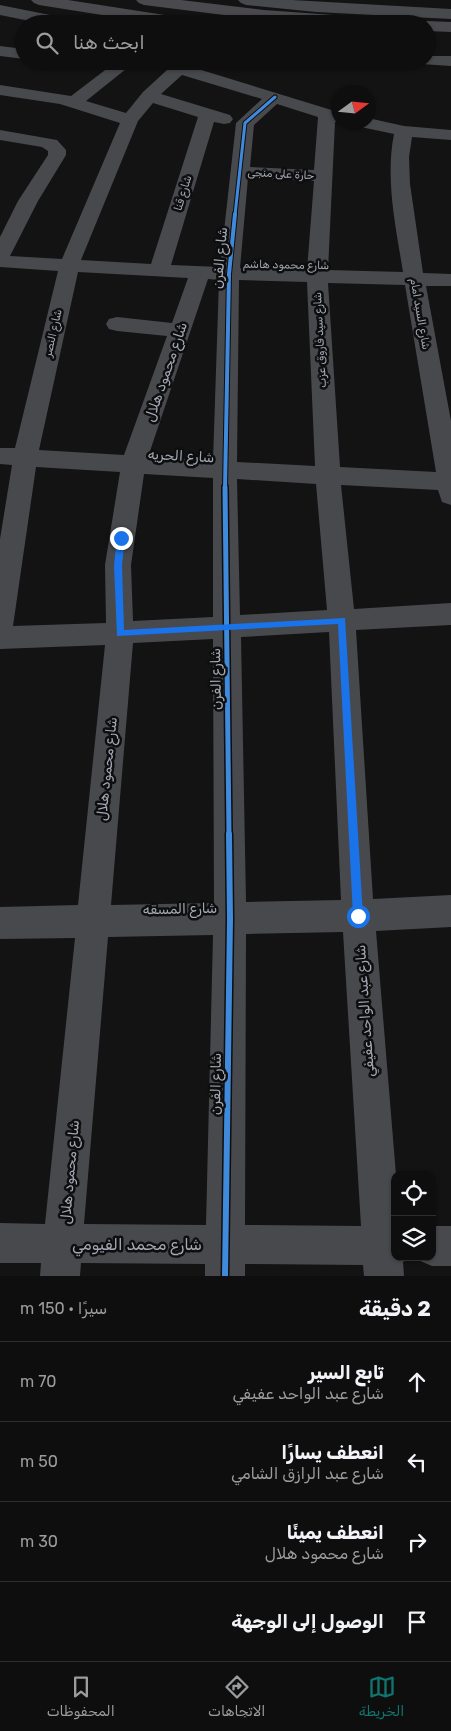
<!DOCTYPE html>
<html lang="ar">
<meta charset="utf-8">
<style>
:root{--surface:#0e0e0f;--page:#171718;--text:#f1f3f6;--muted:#9b9c9e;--line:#2e2e2f;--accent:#0f766e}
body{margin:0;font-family:Rubik,Cairo,sans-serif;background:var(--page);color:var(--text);direction:rtl}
.controls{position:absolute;right:15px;bottom:15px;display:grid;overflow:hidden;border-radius:10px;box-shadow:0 1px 4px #0004}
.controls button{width:45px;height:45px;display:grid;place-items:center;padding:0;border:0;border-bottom:1px solid var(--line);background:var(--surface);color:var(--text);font:25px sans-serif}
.compass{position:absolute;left:331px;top:85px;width:45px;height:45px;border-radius:50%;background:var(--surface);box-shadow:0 1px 4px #0004;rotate:75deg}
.stop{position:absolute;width:15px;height:15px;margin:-11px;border:4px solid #1a73e8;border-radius:50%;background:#fff}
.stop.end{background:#1a73e8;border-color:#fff;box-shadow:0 1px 5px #0008}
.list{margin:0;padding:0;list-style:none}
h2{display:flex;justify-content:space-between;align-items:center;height:65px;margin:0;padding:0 20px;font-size:21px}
h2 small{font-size:16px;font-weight:400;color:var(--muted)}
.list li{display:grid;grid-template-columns:32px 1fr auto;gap:15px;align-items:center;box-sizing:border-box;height:80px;padding:0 20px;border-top:1px solid var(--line)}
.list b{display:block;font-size:19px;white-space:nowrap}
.list p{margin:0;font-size:16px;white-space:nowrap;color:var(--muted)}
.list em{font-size:16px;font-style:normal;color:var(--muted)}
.icon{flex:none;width:28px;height:28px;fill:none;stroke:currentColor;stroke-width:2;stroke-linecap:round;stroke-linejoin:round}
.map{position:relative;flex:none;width:451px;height:1276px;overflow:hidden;direction:ltr}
.search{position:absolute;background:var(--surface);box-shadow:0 1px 4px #0004;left:15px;right:15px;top:15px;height:55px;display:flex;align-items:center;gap:12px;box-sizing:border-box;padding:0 18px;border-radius:28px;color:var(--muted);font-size:19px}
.sheet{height:385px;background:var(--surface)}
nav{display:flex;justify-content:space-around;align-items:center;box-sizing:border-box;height:70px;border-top:1px solid var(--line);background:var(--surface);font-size:14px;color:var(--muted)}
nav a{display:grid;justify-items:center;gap:2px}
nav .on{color:var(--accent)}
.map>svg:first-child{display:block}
</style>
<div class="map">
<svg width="451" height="1276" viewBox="0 0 451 1276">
<rect width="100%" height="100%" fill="#131314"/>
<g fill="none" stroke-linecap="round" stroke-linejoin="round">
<!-- minor -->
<g fill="#47494d" fill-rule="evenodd">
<polygon points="238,0 292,0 451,9 451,19 316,12 246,5 241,3"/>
<polygon points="0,5 70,19 76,21 78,24 45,24 0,15"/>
<polygon points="0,46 24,49 24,59 0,56"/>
<polygon points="427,56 451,56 451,66 421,64 419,61 427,61"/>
<path d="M117,61H136L86,101L126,113L143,92L167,70L148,64L146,61H172L338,112V122H335L328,270L403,272C396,228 385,179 394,134L356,126L354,122H368V118L404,126L451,130V140L412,137L409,157L410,184L423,273L451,274V286H426L451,421V505L442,502L438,490L341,485L354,609L451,603V625L356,630L373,899L451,895V927L376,931L396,1175L395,1257H410L403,1262L404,1276H364L363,1265L245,1264V1276H205V1264L81,1263L80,1276H40L41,1263H0V1223L45,1224L75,938L0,939V907L78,905L105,645L0,649V539L12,465L0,464V448H15L58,271L0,267V237L18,201L48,155V151L42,147L0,140V130L57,140L66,150V155L38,201L10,256L62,259L120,123L60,104L0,95V85L71,96ZM182,75L262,99L236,123L220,267L171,265L214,122L224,124L230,123L233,119L230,115L161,94ZM153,103L198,117L151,264L81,260L138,121ZM277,104L318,117L314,170L250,167L254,125ZM248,178L314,181L307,270L240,268ZM78,272L188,278L172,323L117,317L109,319L106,324L109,329L117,331L167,336L124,455L39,450ZM208,279L219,280L213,461L148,457ZM239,280L307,282L315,466L237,462ZM328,283L405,285L436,472L340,467ZM36,467L120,472L105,565L106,623L13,626ZM144,474L213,478V617L133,621L131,565ZM237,479L316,484L327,610L240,615ZM329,632L341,900L246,902L241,637ZM213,639L214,903L111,905L133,643ZM343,932L361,1226L245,1225L246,934ZM213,935L206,1225L84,1224L108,937Z"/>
<polygon points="432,1226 451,1226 451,1266 432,1266 418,1260 417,1257 432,1257"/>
</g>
<!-- major -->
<g fill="#4a4a4e" fill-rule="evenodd">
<polygon points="31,0 68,0 171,16 177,18 179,21 177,24 159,24 39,5 34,3"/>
<polygon points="136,0 181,0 264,10 389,19 395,21 397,24 321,24 264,20 144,5 139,3"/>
<polygon points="427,21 451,22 451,32 427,31 427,24 421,24"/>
</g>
<defs>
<polyline id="cycleway-far3" points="235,215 245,123 275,97"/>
<polyline id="cycleway-far2" points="225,488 229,274 235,214"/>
<polyline id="cycleway-far1" points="225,487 229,835"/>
<polyline id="cycleway" points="225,1276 230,919 229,834"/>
</defs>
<!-- cycleway-far3 casing -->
<use href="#cycleway-far3" stroke="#0e0e0f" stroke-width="5"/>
<!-- cycleway-far2 casing -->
<use href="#cycleway-far2" stroke="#0e0e0f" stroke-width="6"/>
<!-- cycleway-far1 casing -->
<use href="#cycleway-far1" stroke="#0e0e0f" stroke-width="8"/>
<!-- cycleway casing -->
<use href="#cycleway" stroke="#0e0e0f" stroke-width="9"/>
<!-- cycleway-far3 -->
<use href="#cycleway-far3" stroke="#408adc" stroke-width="3"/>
<!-- cycleway-far2 -->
<use href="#cycleway-far2" stroke="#408adc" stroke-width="4"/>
<!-- cycleway-far1 -->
<use href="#cycleway-far1" stroke="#408adc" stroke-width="5"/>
<!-- cycleway -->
<use href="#cycleway" stroke="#408adc" stroke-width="6"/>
</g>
<!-- route -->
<polygon fill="#1a73e8" points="121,535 125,538 122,565 124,630 345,618 363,916 362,920 358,921 353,916 338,624 117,636 114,565 117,538"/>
<g text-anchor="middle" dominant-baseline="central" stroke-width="5" stroke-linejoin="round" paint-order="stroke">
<!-- far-street labels -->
<g font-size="11" fill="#a3a8b5" stroke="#0e0e0f">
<text transform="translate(281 174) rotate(3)">حارة على منجى</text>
<text transform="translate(183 193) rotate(-73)">شارع قنا</text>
<text transform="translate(286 265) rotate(1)">شارع محمود هاشم</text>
<text transform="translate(420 314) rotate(80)">شارع السيد امام</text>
<text transform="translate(53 333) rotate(-77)">شارع النصر</text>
<text transform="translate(320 340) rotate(-93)">شارع سيد فاروق عزب</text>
</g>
<!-- street labels -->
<g font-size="14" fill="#a3a8b5" stroke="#0e0e0f">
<text transform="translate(220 258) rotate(-85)">شارع الفرن</text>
<text transform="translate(166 372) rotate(-71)">شارع محمود هلال</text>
<text transform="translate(181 456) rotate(3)">شارع الحريه</text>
<text transform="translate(216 679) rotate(-91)">شارع الفرن</text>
<text transform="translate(107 769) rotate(-84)">شارع محمود هلال</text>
<text transform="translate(180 909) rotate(-1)">شارع المسقه</text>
<text transform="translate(365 1011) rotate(-94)">شارع عبد الواحد عفيفي</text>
<text transform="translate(216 1084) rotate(-89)">شارع الفرن</text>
<text transform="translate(70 1172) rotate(-85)">شارع محمود هلال</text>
</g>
<!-- near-street labels -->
<g font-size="16" fill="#a3a8b5" stroke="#0e0e0f">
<text x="137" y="1244">شارع محمد الفيومي</text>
</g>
</g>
</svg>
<div class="controls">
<button><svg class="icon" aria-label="locate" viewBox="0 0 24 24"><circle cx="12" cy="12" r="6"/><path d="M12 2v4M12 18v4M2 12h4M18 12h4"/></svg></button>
<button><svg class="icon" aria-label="layers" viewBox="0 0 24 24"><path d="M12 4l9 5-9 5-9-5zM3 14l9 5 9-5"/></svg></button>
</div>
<svg class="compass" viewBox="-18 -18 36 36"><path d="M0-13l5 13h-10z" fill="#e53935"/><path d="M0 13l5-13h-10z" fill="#9b9c9e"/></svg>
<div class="stop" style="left:358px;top:916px"></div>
<div class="stop end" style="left:121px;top:538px"></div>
<div class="search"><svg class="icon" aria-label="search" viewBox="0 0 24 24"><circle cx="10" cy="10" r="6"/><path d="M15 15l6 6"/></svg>ابحث هنا</div>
</div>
<section class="sheet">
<h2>2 دقيقة<small>سيرًا · 150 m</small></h2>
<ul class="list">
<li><svg class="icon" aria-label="ahead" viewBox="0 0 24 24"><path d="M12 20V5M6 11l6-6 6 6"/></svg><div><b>تابع السير</b><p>شارع عبد الواحد عفيفي</p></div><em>70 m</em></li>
<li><svg class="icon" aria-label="left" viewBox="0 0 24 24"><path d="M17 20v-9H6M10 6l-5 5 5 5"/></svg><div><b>انعطف يسارًا</b><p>شارع عبد الرازق الشامي</p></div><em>50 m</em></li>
<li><svg class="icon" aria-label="right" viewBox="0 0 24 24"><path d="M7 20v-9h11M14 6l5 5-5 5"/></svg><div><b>انعطف يمينًا</b><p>شارع محمود هلال</p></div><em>30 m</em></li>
<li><svg class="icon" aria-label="arrive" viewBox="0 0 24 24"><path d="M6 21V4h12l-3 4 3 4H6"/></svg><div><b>الوصول إلى الوجهة</b></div></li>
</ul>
</section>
<nav>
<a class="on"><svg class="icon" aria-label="map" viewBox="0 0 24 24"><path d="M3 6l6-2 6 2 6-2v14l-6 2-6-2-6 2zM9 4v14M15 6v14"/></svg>الخريطة</a>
<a><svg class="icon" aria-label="directions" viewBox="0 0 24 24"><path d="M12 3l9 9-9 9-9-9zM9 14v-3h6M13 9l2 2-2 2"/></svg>الاتجاهات</a>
<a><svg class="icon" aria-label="saved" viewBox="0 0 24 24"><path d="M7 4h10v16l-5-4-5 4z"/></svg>المحفوظات</a>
</nav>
